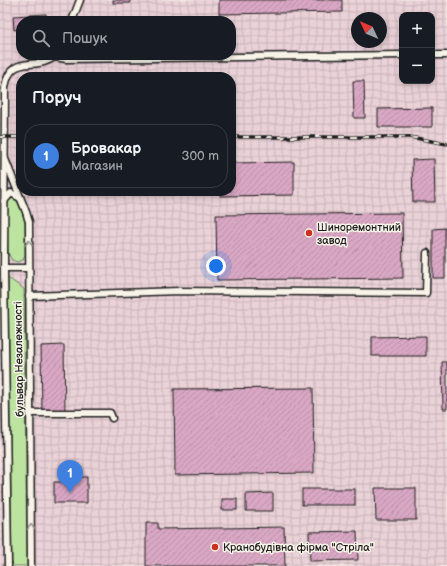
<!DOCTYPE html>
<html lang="uk">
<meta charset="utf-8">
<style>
:root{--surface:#171b24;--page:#242831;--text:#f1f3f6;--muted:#9ea1a6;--line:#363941;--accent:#1a73e8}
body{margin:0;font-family:"Balsamiq Sans",sans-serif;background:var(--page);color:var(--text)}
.controls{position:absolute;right:12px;top:12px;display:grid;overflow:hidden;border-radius:8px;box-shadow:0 2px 6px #0003}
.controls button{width:36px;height:36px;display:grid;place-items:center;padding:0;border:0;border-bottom:1px solid var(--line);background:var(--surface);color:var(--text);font:20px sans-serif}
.compass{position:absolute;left:351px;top:12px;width:36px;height:36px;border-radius:50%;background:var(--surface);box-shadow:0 2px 6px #0003;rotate:314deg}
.you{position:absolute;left:216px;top:266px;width:14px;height:14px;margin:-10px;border:3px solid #fff;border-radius:50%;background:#1a73e8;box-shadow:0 0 0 6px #1a73e833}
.badge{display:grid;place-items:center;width:26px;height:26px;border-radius:50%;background:var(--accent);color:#fff;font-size:13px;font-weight:700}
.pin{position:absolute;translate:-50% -33px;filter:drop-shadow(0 1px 2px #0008)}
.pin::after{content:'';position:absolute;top:21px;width:14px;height:12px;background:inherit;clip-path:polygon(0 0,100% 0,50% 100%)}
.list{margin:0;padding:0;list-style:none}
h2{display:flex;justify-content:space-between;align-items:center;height:52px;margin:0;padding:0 16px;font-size:17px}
h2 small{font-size:13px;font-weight:400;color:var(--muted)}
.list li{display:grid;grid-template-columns:26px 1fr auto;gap:12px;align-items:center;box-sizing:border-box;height:64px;margin:0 8px 8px;padding:0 8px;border:1px solid var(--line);border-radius:16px}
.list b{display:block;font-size:15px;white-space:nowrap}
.list p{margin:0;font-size:13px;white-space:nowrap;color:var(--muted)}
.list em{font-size:13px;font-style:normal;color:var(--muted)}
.icon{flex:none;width:22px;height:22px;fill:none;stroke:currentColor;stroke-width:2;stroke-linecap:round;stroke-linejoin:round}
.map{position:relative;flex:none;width:447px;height:566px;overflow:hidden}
.search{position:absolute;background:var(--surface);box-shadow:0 2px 6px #0003;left:16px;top:16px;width:220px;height:44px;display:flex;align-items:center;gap:10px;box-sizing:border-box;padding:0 14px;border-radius:16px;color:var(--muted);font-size:15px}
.panel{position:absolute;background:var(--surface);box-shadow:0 2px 6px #0003;left:16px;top:72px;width:220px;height:124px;border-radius:16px}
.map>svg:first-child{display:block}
</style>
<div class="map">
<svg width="447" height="566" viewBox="0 0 447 566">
<defs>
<pattern id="industrial-grid" width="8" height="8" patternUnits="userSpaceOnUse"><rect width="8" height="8" fill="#ead2d8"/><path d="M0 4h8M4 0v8" fill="none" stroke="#c8b4b9"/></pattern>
<pattern id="building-hatch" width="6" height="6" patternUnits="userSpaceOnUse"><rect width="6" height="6" fill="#d9a7c3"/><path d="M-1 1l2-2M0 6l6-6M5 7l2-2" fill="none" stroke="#ba8fa7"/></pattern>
</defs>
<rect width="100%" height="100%" fill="#f1e4e1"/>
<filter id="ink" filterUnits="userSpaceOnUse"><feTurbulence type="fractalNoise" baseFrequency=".025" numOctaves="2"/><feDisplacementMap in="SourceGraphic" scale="8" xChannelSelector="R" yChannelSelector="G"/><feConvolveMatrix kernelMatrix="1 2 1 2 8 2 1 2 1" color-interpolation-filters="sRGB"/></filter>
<g filter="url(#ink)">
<!-- industrial -->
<path fill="url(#industrial-grid)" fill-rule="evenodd" d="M0,0H447V566H0ZM402,15H432V81H402ZM357,18H381V42H357ZM21,21H231V55H21ZM21,77H231V191H21Z"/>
<!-- grass -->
<g fill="#bce4a0" stroke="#6c805e">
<polygon points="9,196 15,196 23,214 25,224 25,255 23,260 17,262 12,260 8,253 7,199"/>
<polygon points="8,278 24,289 27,566 12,566"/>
</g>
<!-- building -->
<g fill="url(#building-hatch)" stroke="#1c1c1c">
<rect x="113" y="0" width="17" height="3"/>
<polygon points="219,0 342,0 342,12 219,14"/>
<polygon points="46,14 47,21 21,21 21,29 14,30 13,16"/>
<polygon points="353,81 364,81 365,118 354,118"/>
<polygon points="432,108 432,127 378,127 378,109"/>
<polygon points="434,159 435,202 413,202 412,160"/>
<polygon points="294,162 294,195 220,196 220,191 231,191 231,163"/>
<polygon points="402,213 403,278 217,280 216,215"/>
<polygon points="445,228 445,278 433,278 433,229"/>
<polygon points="426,336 426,356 372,356 372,337"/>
<polygon points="64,345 65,412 42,413 41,346"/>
<polygon points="442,362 447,362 447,409 443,409"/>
<polygon points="313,388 314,473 175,475 174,389"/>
<polygon points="63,477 87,477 87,503 54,503 54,482 63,482"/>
<polygon points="375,488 416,488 416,520 376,520"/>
<rect x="302" y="489" width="53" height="16"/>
<polygon points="273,493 273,511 246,511 246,494"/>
<rect x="222" y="499" width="15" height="11"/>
<polygon points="146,523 158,523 158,529 284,527 285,566 146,566"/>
<polygon points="357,531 358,560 310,561 309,532"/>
</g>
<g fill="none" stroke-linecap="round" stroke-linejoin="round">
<defs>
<g id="minor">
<polyline points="72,21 80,0"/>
<polyline points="432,55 447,55"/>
<polyline points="55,57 66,59 402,55"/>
<polyline points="5,159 26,212 29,222 31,566"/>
<polyline points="4,201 11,193 20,198"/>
<polyline points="4,268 28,268"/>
<polyline points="29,296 179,291 426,293 427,253"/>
<polyline points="30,413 110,413 112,418"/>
<path d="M8,566L4,268L5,88C10,51 38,73 56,55"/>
</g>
</defs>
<!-- minor casing -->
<use href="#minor" stroke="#1c1c1c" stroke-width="9"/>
<!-- minor -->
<use href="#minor" stroke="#f7f3e8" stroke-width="6"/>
<defs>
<g id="rail">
<polyline points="0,137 21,137"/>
<polyline points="231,137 410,137 447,144"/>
</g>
</defs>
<!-- rail casing -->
<use href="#rail" stroke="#1c1c1c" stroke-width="3.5"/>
<!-- rail -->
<use href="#rail" stroke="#f7f3e8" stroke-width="2" stroke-dasharray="6" stroke-linecap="butt"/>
</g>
<!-- one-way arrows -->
<defs><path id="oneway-chevron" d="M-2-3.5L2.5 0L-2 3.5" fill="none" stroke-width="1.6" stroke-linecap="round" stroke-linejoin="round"/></defs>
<g stroke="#94928c">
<use href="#oneway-chevron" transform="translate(29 243) rotate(-89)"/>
<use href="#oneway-chevron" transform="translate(31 527) rotate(-90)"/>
</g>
</g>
<!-- markers -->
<g fill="#c8321e" stroke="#f7f3e8" stroke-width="1.5">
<circle cx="309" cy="233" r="4"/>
<circle cx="215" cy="547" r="4"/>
</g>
<g text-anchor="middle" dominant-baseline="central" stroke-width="3" stroke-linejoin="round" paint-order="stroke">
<!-- poi labels -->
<g font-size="11" fill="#1c1c1c" stroke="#f7f3e8" text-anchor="start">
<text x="317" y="227">Шиноремонтний<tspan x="317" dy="13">завод</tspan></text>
<text x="223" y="547">Кранобудівна фірма "Стріла"</text>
</g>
<!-- street labels -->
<g font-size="11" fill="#1c1c1c" stroke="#f7f3e8">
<text transform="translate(19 359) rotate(-91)">бульвар Незалежності</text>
</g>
</g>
</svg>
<div class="controls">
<button>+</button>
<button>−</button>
</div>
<svg class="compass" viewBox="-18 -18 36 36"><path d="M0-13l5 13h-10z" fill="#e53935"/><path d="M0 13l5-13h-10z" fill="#9ea1a6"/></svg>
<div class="you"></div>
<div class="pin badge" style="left:70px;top:493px;background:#3f7fe0">1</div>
<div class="search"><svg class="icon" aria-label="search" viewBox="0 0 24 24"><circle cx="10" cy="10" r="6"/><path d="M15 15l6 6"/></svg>Пошук</div>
<section class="panel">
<h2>Поруч<small></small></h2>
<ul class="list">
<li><span class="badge" style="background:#3f7fe0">1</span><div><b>Бровакар</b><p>Магазин</p></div><em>300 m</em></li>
</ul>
</section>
</div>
